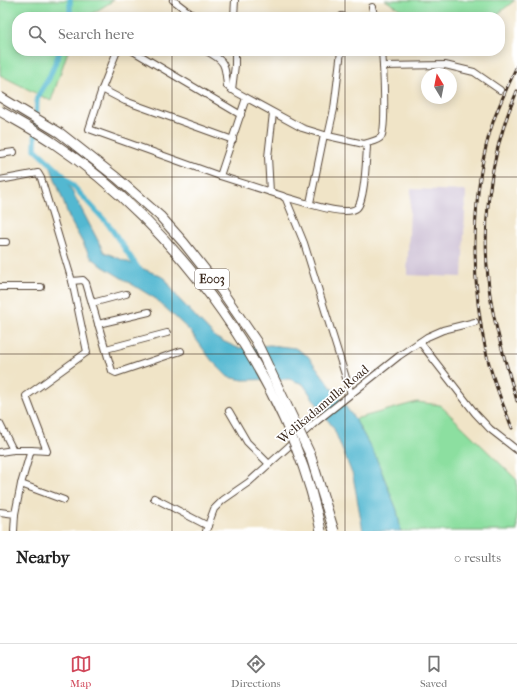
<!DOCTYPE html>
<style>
:root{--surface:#fff;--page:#f2f2f2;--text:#222;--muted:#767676;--line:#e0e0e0;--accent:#d1495b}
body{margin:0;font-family:"IM FELL French Canon",serif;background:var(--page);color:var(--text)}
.compass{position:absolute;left:421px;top:68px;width:36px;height:36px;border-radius:50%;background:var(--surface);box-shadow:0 2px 10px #0003;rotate:350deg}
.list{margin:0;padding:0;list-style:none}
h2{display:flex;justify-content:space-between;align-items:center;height:52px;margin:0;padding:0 16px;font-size:17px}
h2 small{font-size:13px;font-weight:400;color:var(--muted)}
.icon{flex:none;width:22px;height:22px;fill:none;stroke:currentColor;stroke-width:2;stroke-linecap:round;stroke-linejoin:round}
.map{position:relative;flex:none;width:517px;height:531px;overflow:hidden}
.search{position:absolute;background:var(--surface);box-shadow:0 2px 10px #0003;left:12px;right:12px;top:12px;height:44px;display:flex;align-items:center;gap:10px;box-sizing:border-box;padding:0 14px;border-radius:16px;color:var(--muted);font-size:15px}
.sheet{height:112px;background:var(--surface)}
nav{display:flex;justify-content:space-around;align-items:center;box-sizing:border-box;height:56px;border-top:1px solid var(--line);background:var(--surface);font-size:11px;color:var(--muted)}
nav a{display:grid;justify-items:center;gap:2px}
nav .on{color:var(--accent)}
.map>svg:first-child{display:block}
</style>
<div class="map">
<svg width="517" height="531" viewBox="0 0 517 531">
<rect width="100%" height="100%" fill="#fff"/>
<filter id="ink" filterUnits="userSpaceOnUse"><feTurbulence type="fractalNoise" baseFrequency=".025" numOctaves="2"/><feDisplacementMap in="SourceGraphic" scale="8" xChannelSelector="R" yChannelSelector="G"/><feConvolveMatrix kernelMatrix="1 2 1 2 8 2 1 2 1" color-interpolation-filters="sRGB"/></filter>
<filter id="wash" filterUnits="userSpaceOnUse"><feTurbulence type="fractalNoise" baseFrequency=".012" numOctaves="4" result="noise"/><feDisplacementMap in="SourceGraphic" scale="16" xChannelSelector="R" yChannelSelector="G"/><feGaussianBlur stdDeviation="0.9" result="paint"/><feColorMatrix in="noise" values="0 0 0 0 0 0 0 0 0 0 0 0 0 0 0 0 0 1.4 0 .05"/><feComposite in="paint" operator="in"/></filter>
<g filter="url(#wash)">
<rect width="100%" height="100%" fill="#f0e4c7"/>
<!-- industrial -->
<polygon fill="#ccbfd4" points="411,189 466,191 462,277 407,275"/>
<!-- green -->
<g fill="#8cdfa0" stroke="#64845f">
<polygon points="0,0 114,0 87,17 17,17 17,51 68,51 51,101 0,75"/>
<polygon points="385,0 515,0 494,17 413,17"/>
<path d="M417,402L440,405L517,480V531H401C393,491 374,455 355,419Z"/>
</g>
<!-- water -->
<polygon fill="#53b8d1" stroke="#477178" points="50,165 64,176 104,252 165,278 178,298 216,338 238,348 270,345 295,348 308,356 355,419 375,455 397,510 401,531 363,531 353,476 334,429 303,384 289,379 243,380 228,377 212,361 190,331 156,299 102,266 90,256 70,220"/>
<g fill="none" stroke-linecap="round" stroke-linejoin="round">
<!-- canal -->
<g stroke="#53b8d1" stroke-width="5.5">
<polyline points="70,17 70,0"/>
<polyline points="60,51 49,78 37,98 35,149 64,176 108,224 140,271"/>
</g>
</g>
</g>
<g filter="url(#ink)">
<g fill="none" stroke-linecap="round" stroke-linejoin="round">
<defs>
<g id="minor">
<polyline points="173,0 195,17"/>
<polyline points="372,7 375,17"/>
<polyline points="342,16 342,17"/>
<polyline points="234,17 235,0"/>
<polyline points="117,51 102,89 89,129 220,176 283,196 286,199 304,243 351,394"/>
<polyline points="133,51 241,115"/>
<path d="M206,51C226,61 225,65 227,86L236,92L302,128L328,136L364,144L367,147C366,159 365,200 357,208C345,218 299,200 284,197"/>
<polyline points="383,66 445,65 474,72 500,90"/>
<polyline points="102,89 125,101 233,140"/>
<polyline points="232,90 235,65 235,51"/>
<polyline points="328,136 334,109 341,51"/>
<path d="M364,144C369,142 378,141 381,137C387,130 383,63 382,51"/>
<polyline points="0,154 14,152"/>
<polyline points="220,176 246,98"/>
<polyline points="0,180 38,173 41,178 72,281 87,352 26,396 47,451 31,450 21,484 15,514"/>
<polyline points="270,192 268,157 273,113"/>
<polyline points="310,203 324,135"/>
<polyline points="0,242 6,242"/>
<polyline points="72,281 83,280 86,283 112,371 116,373 181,351"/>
<polyline points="0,287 41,287"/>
<polyline points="92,303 126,294"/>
<polyline points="98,324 149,312"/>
<polyline points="420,342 475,413 490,429 517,450"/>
<polyline points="106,349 167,333"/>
<polyline points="229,411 247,442 269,464"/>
<polyline points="0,424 13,450"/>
<polyline points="0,452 13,450 31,450"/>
<polyline points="21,484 64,500"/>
<polyline points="154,498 208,526"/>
<polyline points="0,512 15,514 14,531"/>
<polyline points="206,531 214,509 223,500 249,482 317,421 399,356 427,337 443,330 475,322"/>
</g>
</defs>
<!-- minor casing -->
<use href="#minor" stroke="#564637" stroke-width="8"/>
<!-- minor -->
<use href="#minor" stroke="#fff" stroke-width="6"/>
<defs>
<g id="rail">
<path d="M517,91C488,158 479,235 492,307C498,339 508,370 517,401"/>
<path d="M512,428C503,404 493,381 487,356C470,284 470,189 494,119C501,101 509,83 517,66"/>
</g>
</defs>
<!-- rail casing -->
<use href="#rail" stroke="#3b2a1e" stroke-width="3"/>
<!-- rail -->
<use href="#rail" stroke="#fff" stroke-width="1.5" stroke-dasharray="4.5" stroke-linecap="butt"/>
<defs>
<g id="highway-bridge">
<polyline points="0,97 60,133 117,178 160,216 184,243 221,290 256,341 310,454 334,531"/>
<path d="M0,111C17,121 36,131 52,142C178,226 291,382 321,531"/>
</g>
</defs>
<!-- highway-bridge casing -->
<use href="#highway-bridge" stroke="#564637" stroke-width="11" stroke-linecap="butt"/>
<!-- highway-bridge -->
<use href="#highway-bridge" stroke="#fff" stroke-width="9"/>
</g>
</g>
<!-- grid -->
<path fill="none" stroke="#3b2a1e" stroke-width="1" stroke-opacity="0.55" d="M172,0V17M345,0V17M172,51V531M345,51V531M0,177H517M0,354H517"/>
<g text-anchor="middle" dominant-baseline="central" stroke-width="3.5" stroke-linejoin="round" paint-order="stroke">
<!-- shield labels -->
<rect fill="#fff" stroke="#766a62" stroke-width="1" x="195" y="269" width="34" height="20" rx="3"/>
<g font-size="12" font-weight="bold" fill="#3b2a1e">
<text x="212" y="279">E003</text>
</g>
<!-- street labels -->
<g font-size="13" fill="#3b2a1e" stroke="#fff">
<text transform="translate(323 404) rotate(-40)">Welikadamulla Road</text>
</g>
</g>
</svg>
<svg class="compass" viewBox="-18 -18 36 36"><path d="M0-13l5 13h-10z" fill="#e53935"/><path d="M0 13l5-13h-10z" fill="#767676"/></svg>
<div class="search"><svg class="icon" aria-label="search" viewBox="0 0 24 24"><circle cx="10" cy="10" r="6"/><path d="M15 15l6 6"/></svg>Search here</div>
</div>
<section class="sheet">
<h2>Nearby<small>0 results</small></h2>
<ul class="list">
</ul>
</section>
<nav>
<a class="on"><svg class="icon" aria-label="map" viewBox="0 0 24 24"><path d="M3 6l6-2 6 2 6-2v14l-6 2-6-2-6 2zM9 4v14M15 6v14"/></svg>Map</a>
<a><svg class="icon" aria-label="directions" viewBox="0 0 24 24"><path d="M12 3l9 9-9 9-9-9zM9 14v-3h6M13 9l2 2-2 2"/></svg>Directions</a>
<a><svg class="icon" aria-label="saved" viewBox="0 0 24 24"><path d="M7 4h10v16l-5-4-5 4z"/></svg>Saved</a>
</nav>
